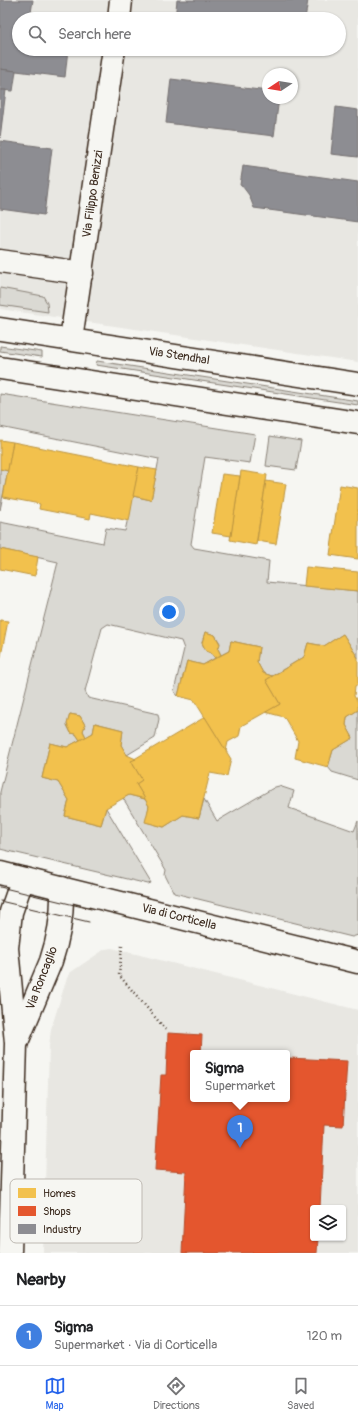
<!DOCTYPE html>
<meta charset="utf-8">
<style>
:root{--surface:#fff;--page:#f2f2f2;--text:#202124;--muted:#757577;--line:#e0e0e0;--accent:#2563eb}
body{margin:0;font-family:Pangolin,sans-serif;background:var(--page);color:var(--text)}
.controls{position:absolute;right:12px;bottom:12px;display:grid;overflow:hidden;border-radius:4px;box-shadow:0 1px 3px #0004}
.controls button{width:36px;height:36px;display:grid;place-items:center;padding:0;border:0;border-bottom:1px solid var(--line);background:var(--surface);color:var(--text);font:20px sans-serif}
.compass{position:absolute;left:262px;top:68px;width:36px;height:36px;border-radius:50%;background:var(--surface);box-shadow:0 1px 3px #0004;rotate:258deg}
.you{position:absolute;left:169px;top:612px;width:14px;height:14px;margin:-10px;border:3px solid #fff;border-radius:50%;background:#1a73e8;box-shadow:0 0 0 6px #1a73e833}
.badge{display:grid;place-items:center;width:26px;height:26px;border-radius:50%;background:var(--accent);color:#fff;font-size:13px;font-weight:700}
.pin{position:absolute;translate:-50% -33px;filter:drop-shadow(0 1px 2px #0008)}
.pin::after{content:'';position:absolute;top:21px;width:14px;height:12px;background:inherit;clip-path:polygon(0 0,100% 0,50% 100%)}
.popup{position:absolute;left:190px;top:1050px;width:100px;height:52px;box-sizing:border-box;display:grid;place-content:center;border-radius:4px;background:var(--surface);filter:drop-shadow(0 1px 3px #0005);font-size:13px;white-space:nowrap;color:var(--muted)}
.popup b{font-size:15px;color:var(--text)}
.popup::after{content:'';position:absolute;left:50%;top:100%;margin-left:-8px;border:8px solid transparent;border-top-color:var(--surface)}
.list{margin:0;padding:0;list-style:none}
h2{display:flex;justify-content:space-between;align-items:center;height:52px;margin:0;padding:0 16px;font-size:17px}
h2 small{font-size:13px;font-weight:400;color:var(--muted)}
.list li{display:grid;grid-template-columns:26px 1fr auto;gap:12px;align-items:center;box-sizing:border-box;height:60px;padding:0 16px;border-top:1px solid var(--line)}
.list b{display:block;font-size:15px;white-space:nowrap}
.list p{margin:0;font-size:13px;white-space:nowrap;color:var(--muted)}
.list em{font-size:13px;font-style:normal;color:var(--muted)}
.icon{flex:none;width:22px;height:22px;fill:none;stroke:currentColor;stroke-width:2;stroke-linecap:round;stroke-linejoin:round}
.map{position:relative;flex:none;width:358px;height:1253px;overflow:hidden}
.search{position:absolute;background:var(--surface);box-shadow:0 1px 3px #0004;left:12px;right:12px;top:12px;height:44px;display:flex;align-items:center;gap:10px;box-sizing:border-box;padding:0 14px;border-radius:22px;color:var(--muted);font-size:15px}
.sheet{height:112px;background:var(--surface)}
nav{display:flex;justify-content:space-around;align-items:center;box-sizing:border-box;height:56px;border-top:1px solid var(--line);background:var(--surface);font-size:11px;color:var(--muted)}
nav a{display:grid;justify-items:center;gap:2px}
nav .on{color:var(--accent)}
.map>svg:first-child{display:block}
</style>
<div class="map">
<svg width="358" height="1253" viewBox="0 0 358 1253">
<rect width="100%" height="100%" fill="#f6f6f2"/>
<filter id="ink" filterUnits="userSpaceOnUse"><feTurbulence type="fractalNoise" baseFrequency=".025" numOctaves="2"/><feDisplacementMap in="SourceGraphic" scale="8" xChannelSelector="R" yChannelSelector="G"/><feConvolveMatrix kernelMatrix="1 2 1 2 8 2 1 2 1" color-interpolation-filters="sRGB"/></filter>
<g filter="url(#ink)">
<!-- built -->
<g fill="#e8e7e2" fill-rule="evenodd">
<path d="M0,0H358V362L0,309ZM19,19H339V49H19ZM268,74H292V98H268Z"/>
<path d="M112,948L358,1010V1253H43L49,1047L51,1029L67,978L71,972L105,949ZM193,1053H287V1099H193ZM313,1208H343V1238H313Z"/>
</g>
<!-- green -->
<g fill="#dad9d3" stroke="#8a8278">
<polygon points="0,288 43,296 47,303 48,312 0,305"/>
<polygon points="0,346 42,352 42,357 0,351"/>
<polygon points="97,361 358,401 358,405 96,365"/>
<polygon points="0,394 255,434 250,463 205,457 191,544 194,548 269,561 267,582 358,591 358,658 343,634 324,646 308,643 304,657 272,676 263,673 257,662 259,647 231,641 229,651 221,655 218,649 220,643 215,635 205,632 202,643 206,651 211,653 215,658 203,665 187,661 178,696 174,691 184,649 181,641 108,624 102,628 85,691 88,698 158,714 159,719 155,738 127,755 121,745 123,730 95,723 93,733 86,737 83,731 85,725 80,716 70,714 67,725 71,733 76,734 80,740 67,747 50,743 42,778 58,782 69,800 65,816 101,825 106,808 151,883 148,884 0,849 0,792 58,562 0,549 0,522 103,543 106,528 125,531 133,496 151,500 159,459 0,427"/>
<polygon points="270,436 301,441 296,470 266,466"/>
<polygon points="0,469 8,471 0,510"/>
<polygon points="358,710 358,780 332,772 328,767 333,750 353,738 346,725 347,717"/>
<polygon points="279,786 294,791 289,808 354,831 358,821 358,935 352,937 174,893 165,875 166,870 123,798 129,795 145,799 149,806 146,822 164,827 183,815 199,818 204,799 217,821 275,787"/>
</g>
<!-- homes -->
<g fill="#f2c14e" stroke="#bb9440">
<polygon points="0,440 13,442 8,471 0,469"/>
<polygon points="13,442 139,467 129,521 91,513 90,519 39,509 40,504 3,497"/>
<polygon points="139,467 157,470 151,500 133,496"/>
<polygon points="241,471 267,475 256,545 230,540"/>
<polygon points="222,474 240,476 231,536 212,533"/>
<polygon points="266,481 286,484 276,544 257,541"/>
<polygon points="340,485 358,488 358,559 330,555"/>
<polygon points="0,549 38,557 35,576 0,569"/>
<polygon points="306,567 358,572 358,591 304,586"/>
<polygon points="0,620 8,621 0,661"/>
<polygon points="205,632 215,635 220,644 218,649 221,655 215,658 211,653 206,651 202,643"/>
<polygon points="343,634 358,658 358,684 355,686 354,696 358,702 358,710 347,717 346,725 353,738 333,750 328,767 295,758 298,741 284,717 265,712 280,704 266,680 304,657 308,643 324,646"/>
<polygon points="231,641 259,647 257,662 263,673 272,676 266,680 280,704 241,726 239,736 228,742 226,751 194,700 178,696 187,661 203,665 229,651"/>
<polygon points="70,714 80,716 85,725 83,731 86,737 80,740 76,734 71,733 67,724"/>
<polygon points="205,717 231,759 227,776 210,773 199,818 183,815 164,827 145,822 149,806 136,784 142,780 131,761"/>
<polygon points="95,723 123,730 121,745 127,755 136,759 131,761 142,780 136,784 145,799 129,795 106,808 101,825 65,816 69,800 58,782 42,778 50,743 67,747 93,733"/>
</g>
<!-- shops -->
<polygon fill="#e4572e" stroke="#b14a29" points="168,1033 202,1035 201,1053 193,1053 193,1099 287,1099 287,1064 289,1064 290,1058 347,1061 343,1126 324,1125 320,1208 313,1208 313,1238 318,1238 317,1253 182,1253 186,1172 155,1170 161,1075 166,1075"/>
<!-- industry -->
<g fill="#8d8d92" stroke="#746f6f">
<polygon points="0,0 33,0 30,19 19,19 19,49 68,49 65,77 0,69"/>
<polygon points="177,0 308,0 305,19 175,19"/>
<polygon points="286,49 301,49 301,51"/>
<polygon points="0,69 16,71 13,91 0,90"/>
<polygon points="171,79 268,91 268,98 279,98 274,136 166,123"/>
<polygon points="0,90 6,90 0,138"/>
<polygon points="336,107 358,110 358,157 331,154"/>
<polygon points="0,141 52,148 44,215 0,209"/>
<polygon points="243,166 358,182 358,222 254,208 249,195 243,187 240,185"/>
</g>
<g fill="none" stroke-linecap="round" stroke-linejoin="round">
<defs>
<g id="minor">
<polyline points="119,19 121,0"/>
<polyline points="0,261 82,273"/>
<polyline points="71,339 114,49"/>
<polyline points="0,873 358,962"/>
<path d="M17,1042L51,961C59,937 63,913 62,888"/>
<polyline points="10,1253 16,1043 7,948 11,912 18,892 24,879"/>
</g>
<g id="major">
<polyline points="0,329 358,384"/>
<polyline points="0,368 358,423"/>
</g>
</defs>
<!-- minor casing -->
<use href="#minor" stroke="#3b2a1e" stroke-width="25"/>
<!-- major casing -->
<use href="#major" stroke="#3b2a1e" stroke-width="25"/>
<!-- path -->
<polyline stroke="#3b2a1e" stroke-width="2.5" stroke-dasharray="1 3" stroke-linecap="butt" points="122,946 119,975 166,1030"/>
<!-- minor -->
<use href="#minor" stroke="#f6f6f2" stroke-width="22"/>
<!-- major -->
<use href="#major" stroke="#f6f6f2" stroke-width="22"/>
<!-- tram -->
<g stroke="#3b2a1e" stroke-width="1">
<polyline points="0,887 91,909"/>
<polyline points="0,901 89,922"/>
</g>
</g>
</g>
<g text-anchor="middle" dominant-baseline="central" stroke-width="4" stroke-linejoin="round" paint-order="stroke">
<!-- street labels -->
<g font-size="12" fill="#3b2a1e" stroke="#f6f6f2">
<text transform="translate(93 194) rotate(-82)">Via Filippo Benizzi</text>
<text transform="translate(179 356) rotate(9)">Via Stendhal</text>
<text transform="translate(179 917) rotate(14)">Via di Corticella</text>
<text transform="translate(42 978) rotate(-69)">Via Roncaglio</text>
</g>
</g>
<!-- legend -->
<rect x="10" y="1179" width="132" height="64" rx="6" fill="#f6f6f2" stroke="#beb9b2" stroke-width="1"/>
<rect x="18" y="1188" width="18" height="10" fill="#f2c14e"/>
<rect x="18" y="1206" width="18" height="10" fill="#e4572e"/>
<rect x="18" y="1224" width="18" height="10" fill="#8d8d92"/>
<g font-size="11" fill="#3b2a1e">
<text x="43" y="1197">Homes</text>
<text x="43" y="1215">Shops</text>
<text x="43" y="1233">Industry</text>
</g>
</svg>
<div class="controls">
<button><svg class="icon" aria-label="layers" viewBox="0 0 24 24"><path d="M12 4l9 5-9 5-9-5zM3 14l9 5 9-5"/></svg></button>
</div>
<svg class="compass" viewBox="-18 -18 36 36"><path d="M0-13l5 13h-10z" fill="#e53935"/><path d="M0 13l5-13h-10z" fill="#757577"/></svg>
<div class="you"></div>
<div class="pin badge" style="left:240px;top:1148px;background:#3f7fe0">1</div>
<div class="popup"><b>Sigma</b>Supermarket</div>
<div class="search"><svg class="icon" aria-label="search" viewBox="0 0 24 24"><circle cx="10" cy="10" r="6"/><path d="M15 15l6 6"/></svg>Search here</div>
</div>
<section class="sheet">
<h2>Nearby<small></small></h2>
<ul class="list">
<li><span class="badge" style="background:#3f7fe0">1</span><div><b>Sigma</b><p>Supermarket · Via di Corticella</p></div><em>120 m</em></li>
</ul>
</section>
<nav>
<a class="on"><svg class="icon" aria-label="map" viewBox="0 0 24 24"><path d="M3 6l6-2 6 2 6-2v14l-6 2-6-2-6 2zM9 4v14M15 6v14"/></svg>Map</a>
<a><svg class="icon" aria-label="directions" viewBox="0 0 24 24"><path d="M12 3l9 9-9 9-9-9zM9 14v-3h6M13 9l2 2-2 2"/></svg>Directions</a>
<a><svg class="icon" aria-label="saved" viewBox="0 0 24 24"><path d="M7 4h10v16l-5-4-5 4z"/></svg>Saved</a>
</nav>
